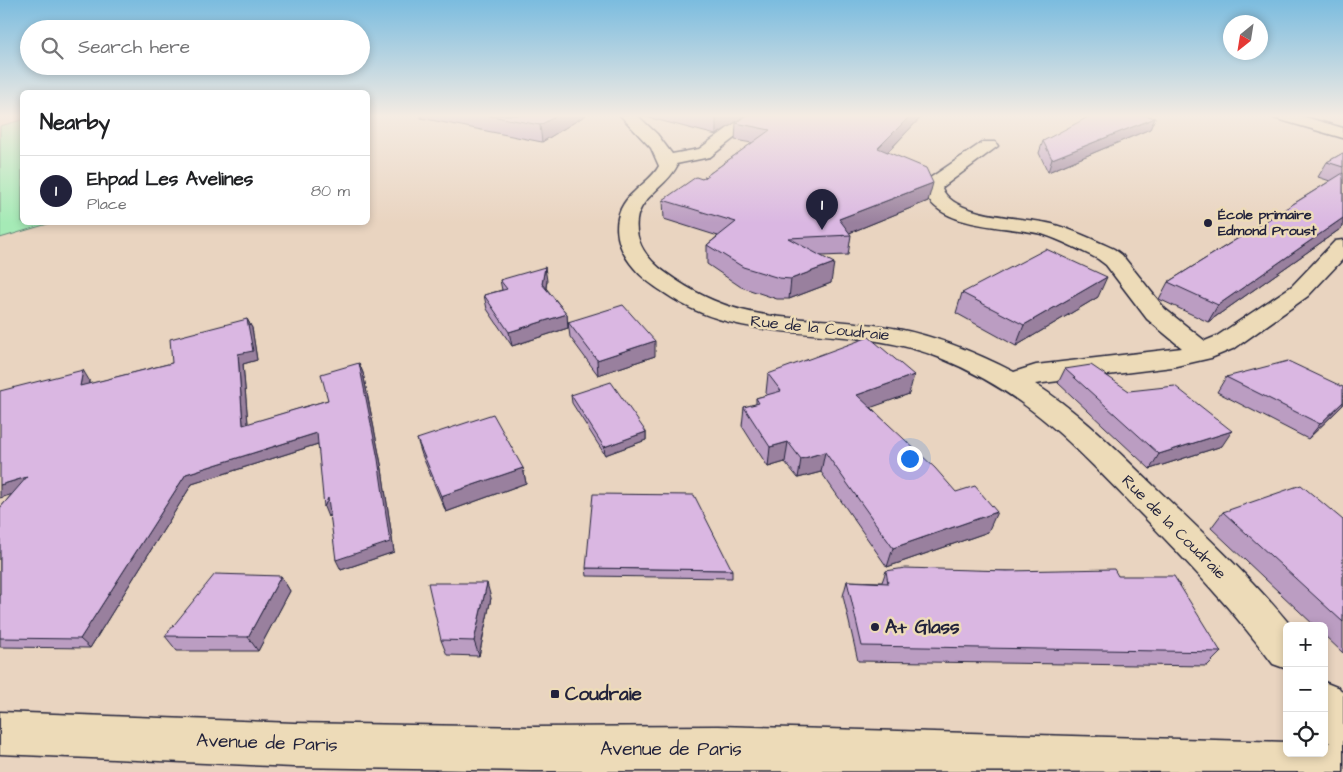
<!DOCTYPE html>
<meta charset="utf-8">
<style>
:root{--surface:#fff;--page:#f2f2f2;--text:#202124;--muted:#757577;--line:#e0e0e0;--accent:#22223b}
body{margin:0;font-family:"Architects Daughter",sans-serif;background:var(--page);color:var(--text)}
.controls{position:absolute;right:15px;bottom:15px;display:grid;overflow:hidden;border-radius:8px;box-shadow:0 2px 8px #0003}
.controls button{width:45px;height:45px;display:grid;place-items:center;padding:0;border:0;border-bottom:1px solid var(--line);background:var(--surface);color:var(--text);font:25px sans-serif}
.compass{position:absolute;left:1223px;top:15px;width:45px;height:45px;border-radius:50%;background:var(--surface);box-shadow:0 2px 8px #0003;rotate:210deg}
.you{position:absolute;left:909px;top:458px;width:18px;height:18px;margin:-12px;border:4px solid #fff;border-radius:50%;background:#1a73e8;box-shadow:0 0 0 8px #1a73e833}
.badge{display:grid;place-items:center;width:32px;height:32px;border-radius:50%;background:var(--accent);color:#fff;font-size:16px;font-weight:700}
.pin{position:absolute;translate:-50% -41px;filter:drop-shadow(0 1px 2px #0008)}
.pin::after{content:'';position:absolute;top:26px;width:18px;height:15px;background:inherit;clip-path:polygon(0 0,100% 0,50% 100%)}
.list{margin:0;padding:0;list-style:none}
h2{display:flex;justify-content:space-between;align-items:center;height:65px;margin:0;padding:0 20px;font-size:21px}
h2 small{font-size:16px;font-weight:400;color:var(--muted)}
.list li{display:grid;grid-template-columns:32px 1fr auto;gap:15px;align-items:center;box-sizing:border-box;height:70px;padding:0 20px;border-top:1px solid var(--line)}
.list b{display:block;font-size:19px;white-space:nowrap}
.list p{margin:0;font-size:16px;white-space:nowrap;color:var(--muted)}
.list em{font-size:16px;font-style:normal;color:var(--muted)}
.icon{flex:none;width:28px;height:28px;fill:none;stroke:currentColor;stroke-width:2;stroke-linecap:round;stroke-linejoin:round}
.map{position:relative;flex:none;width:1343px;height:772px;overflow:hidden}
.search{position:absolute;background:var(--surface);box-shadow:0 2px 8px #0003;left:20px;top:20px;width:350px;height:55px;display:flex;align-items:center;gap:12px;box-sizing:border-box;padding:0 18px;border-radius:28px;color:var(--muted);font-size:19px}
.panel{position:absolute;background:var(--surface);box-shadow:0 2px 8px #0003;left:20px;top:90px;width:350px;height:135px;border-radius:8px}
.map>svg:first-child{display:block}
</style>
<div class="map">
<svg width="1343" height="772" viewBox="0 0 1343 772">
<rect width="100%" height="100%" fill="#e9d4c0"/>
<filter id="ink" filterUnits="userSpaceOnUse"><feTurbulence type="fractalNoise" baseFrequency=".02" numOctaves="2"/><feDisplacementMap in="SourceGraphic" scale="10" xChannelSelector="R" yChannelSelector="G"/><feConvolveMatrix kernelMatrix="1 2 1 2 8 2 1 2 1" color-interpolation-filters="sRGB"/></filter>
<g filter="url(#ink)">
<!-- green -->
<polygon fill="#a5eab6" stroke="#648678" points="22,120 22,222 51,223 0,238 0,126"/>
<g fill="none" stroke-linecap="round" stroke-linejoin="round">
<defs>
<g id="street">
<path d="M620,115H637L657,134L672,154L699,149L742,118L748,116L756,121L710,157L676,164L677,166C667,186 640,197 637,220C634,243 649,261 666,273C747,333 809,311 898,329C939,337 977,353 1014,372L1036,365L1182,348L1147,319L1106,265L1098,259C1080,250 1061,240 1042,234C1006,225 936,230 923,188L930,178L983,142H995L998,146L944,186L942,188C953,218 1025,217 1052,224C1074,230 1094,240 1114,249L1122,255L1165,309L1205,341L1217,336L1292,286L1335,241L1343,240V259L1308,296L1235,348L1211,358L1172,367L1035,384C1081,413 1118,452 1157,489C1203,533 1250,576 1291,626H1287V669L1273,664C1234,611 1189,564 1144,517C1076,448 1030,394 938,357C849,321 748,350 666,294C655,287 643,279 634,268C614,245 609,214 634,192C643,183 653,177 659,166L651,148Z"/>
<polygon points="1324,682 1339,688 1343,693 1343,748 1328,742 1324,737"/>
</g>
<g id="secondary">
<polygon points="1272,115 1298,115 1343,128 1343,138 1274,118"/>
<polygon points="0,712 294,723 532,727 718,726 1287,742 1287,753 1324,753 1324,743 1343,743 1343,772 532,771 294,767 0,754"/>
</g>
</defs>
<!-- street casing -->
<use href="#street" stroke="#22223b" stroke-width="3"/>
<!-- secondary casing -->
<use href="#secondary" stroke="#22223b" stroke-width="3"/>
<!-- street -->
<use href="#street" fill="#eddbb8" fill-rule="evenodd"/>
<!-- secondary -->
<use href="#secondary" fill="#eddbb8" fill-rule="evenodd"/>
</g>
<!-- wall -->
<g fill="#bb9dc2" stroke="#22223b">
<polygon points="421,115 586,115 542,142 421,118"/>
<polygon points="639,115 746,115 716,135"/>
<polygon points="923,115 888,152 928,201 849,233 851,235 848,255 821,256 831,283 789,299 777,299 741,287 707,264 707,245 718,236 664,219 663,200 702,179 752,143 735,140 736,123"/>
<polygon points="1155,118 1150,129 1048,172 1039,153 1043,141"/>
<polygon points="1343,153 1343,227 1208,322 1159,299 1168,282 1330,181 1318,177 1327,162"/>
<polygon points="500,280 547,281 546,288 567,314 568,328 512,346 487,309 484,295 502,290"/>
<polygon points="962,293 1098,297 1016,346 956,313"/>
<polygon points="247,319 252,328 257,360 243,364 248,424 328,400 359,363 363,373 382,469 394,552 341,570 330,514 328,517 318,444 192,484 90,648 0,647 0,508 12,494 89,380 89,384 172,363"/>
<polygon points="568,322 655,356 598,375 570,337"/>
<polygon points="1065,369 1129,391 1222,446 1150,469 1058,383"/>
<polygon points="768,374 909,394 871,407 988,532 887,567 821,472 798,478 785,462 768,467 742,426 744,407 756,404 756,398 767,395 766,393"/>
<polygon points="1226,377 1343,387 1343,405 1308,439 1217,392"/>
<polygon points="571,395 646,432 646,440 605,455 572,403"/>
<polygon points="417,439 523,468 526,483 446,512 422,455"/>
<polygon points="1223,512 1343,520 1343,653 1324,635 1324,626 1315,626 1211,528"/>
<polygon points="586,568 732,570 732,578 587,576"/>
<polygon points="886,571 1007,571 1118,576 1221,652 1207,666 858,661 843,596 847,581 882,582"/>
<polygon points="281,576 290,591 258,651 177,651 165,636"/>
<polygon points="491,598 479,656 447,655 441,640"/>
</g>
<!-- shaded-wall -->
<g fill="#99809e" stroke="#22223b">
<polygon points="558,115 586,115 542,142 540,125"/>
<polygon points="721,115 746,115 716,135 716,118"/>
<polygon points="911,115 923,115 875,165 878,148"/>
<polygon points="1155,118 1150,129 1048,172 1052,159"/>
<polygon points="933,183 928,201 842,236 839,219"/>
<polygon points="1343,218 1343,227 1208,322 1218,305"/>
<polygon points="834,263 831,283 789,299 791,279"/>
<polygon points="545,267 547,281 544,298 542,284"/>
<polygon points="1107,277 1098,297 1016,346 1024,325"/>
<polygon points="567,314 568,328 512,346 509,332"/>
<polygon points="247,319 252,328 257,360 243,364 249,435 243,425 238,354"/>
<polygon points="655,341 655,356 598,375 597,360"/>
<polygon points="359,363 363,373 382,469 394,552 341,570 336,560"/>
<polygon points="83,370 89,380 87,396 80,386"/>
<polygon points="914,375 909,394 853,414 857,395"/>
<polygon points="1343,402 1343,405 1308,439 1320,424"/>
<polygon points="1232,431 1222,446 1150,469 1159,454"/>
<polygon points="646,432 646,440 605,455 604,447"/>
<polygon points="317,433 321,443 192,484 90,648 80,639 186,474"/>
<polygon points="788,442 785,462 768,467 770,447"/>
<polygon points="825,452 821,472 798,478 801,459"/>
<polygon points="523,468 526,483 446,512 441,496"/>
<polygon points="27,477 36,487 0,498 0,485"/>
<polygon points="328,498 333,508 328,517 324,507"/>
<polygon points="997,512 988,532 887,567 893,548"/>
<polygon points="281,576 290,591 258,651 248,637"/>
<polygon points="487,583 491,598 479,656 474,641"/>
</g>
<!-- building -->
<g fill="#dab7e2" stroke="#22223b">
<polygon points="486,115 558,115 540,125"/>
<polygon points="703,115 721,115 716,118"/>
<polygon points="746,115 911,115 878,148 926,168 933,183 839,219 851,235 788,238 834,263 791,279 779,278 743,267 707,245 736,222 663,200 696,177 702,179 770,130 736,123"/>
<polygon points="1092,115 1145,115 1155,118 1052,159 1043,141"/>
<polygon points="1343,153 1343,167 1327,162"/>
<polygon points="1343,173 1343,218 1218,305 1168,282"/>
<polygon points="1046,249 1107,277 1024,325 962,293"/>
<polygon points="545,267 542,284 567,314 509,332 484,295 507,289 500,280"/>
<polygon points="623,305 655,341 597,360 568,322"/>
<polygon points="247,319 253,351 238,354 243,425 328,400 321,374 359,363 378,459 390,542 336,560 328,498 324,507 317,433 186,474 80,639 0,638 0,508 27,477 0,485 0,391 83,370 80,386 172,363 170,339"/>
<polygon points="869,337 914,375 857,395 935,468 956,492 975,486 997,512 893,548 825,452 801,459 788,442 770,447 744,407 759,403 756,398 781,391 768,374"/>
<polygon points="1288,361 1343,387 1343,402 1320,424 1226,377"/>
<polygon points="1091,365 1129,391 1175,386 1232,431 1159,454 1065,369"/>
<polygon points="611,382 646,432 604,447 571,395"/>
<polygon points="493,414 523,468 441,496 417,439"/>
<polygon points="1301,485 1343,520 1343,622 1223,512"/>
<polygon points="593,494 694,495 732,570 586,568"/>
<polygon points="905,568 1007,571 1114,569 1118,576 1174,576 1221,652 862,646 847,581 888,583 886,571"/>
<polygon points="215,574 281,576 248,637 165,636"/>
<polygon points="428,583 487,583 474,641 441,640"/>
</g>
</g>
<!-- sky -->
<linearGradient id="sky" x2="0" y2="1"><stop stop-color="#7bbcdf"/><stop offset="0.52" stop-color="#f5ece3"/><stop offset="1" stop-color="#f5ece3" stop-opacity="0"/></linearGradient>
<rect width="1343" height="223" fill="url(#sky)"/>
<!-- markers -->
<g fill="#22223b" stroke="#eddbb8" stroke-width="2">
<circle cx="1208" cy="223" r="5"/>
<circle cx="875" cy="627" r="5"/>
<rect x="550" y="689" width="10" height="10" rx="2.5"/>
</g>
<g text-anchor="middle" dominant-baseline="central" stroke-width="5" stroke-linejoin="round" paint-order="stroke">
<!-- far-poi labels -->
<g font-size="14" font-weight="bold" fill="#22223b" stroke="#eddbb8" text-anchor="start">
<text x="1218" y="215">École primaire<tspan x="1218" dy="16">Edmond Proust</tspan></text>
</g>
<!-- street labels -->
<g font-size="16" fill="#22223b" stroke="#eddbb8">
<text transform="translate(820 328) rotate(6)">Rue de la Coudraie</text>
<text transform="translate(1174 527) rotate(45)">Rue de la Coudraie</text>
</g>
<!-- near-poi labels -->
<g font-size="19" font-weight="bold" fill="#22223b" stroke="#eddbb8" text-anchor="start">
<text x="885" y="627">A+ Glass</text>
<text x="565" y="694">Coudraie</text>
</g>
<!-- near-street labels -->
<g font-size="19" fill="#22223b" stroke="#eddbb8">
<text transform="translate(267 743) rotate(2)">Avenue de Paris</text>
<text x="671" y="749">Avenue de Paris</text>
</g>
</g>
</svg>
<div class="controls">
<button>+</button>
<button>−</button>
<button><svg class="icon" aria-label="locate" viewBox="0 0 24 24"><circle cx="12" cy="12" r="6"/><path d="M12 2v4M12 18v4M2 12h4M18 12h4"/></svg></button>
</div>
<svg class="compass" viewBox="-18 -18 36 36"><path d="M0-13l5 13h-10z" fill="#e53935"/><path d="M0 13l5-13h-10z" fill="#757577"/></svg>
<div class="you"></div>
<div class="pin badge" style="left:822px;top:230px">1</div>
<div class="search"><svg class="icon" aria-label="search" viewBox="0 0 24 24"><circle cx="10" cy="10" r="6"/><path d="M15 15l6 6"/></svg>Search here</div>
<section class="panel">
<h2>Nearby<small></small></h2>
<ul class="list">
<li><span class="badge">1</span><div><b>Ehpad Les Avelines</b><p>Place</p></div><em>80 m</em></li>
</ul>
</section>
</div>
